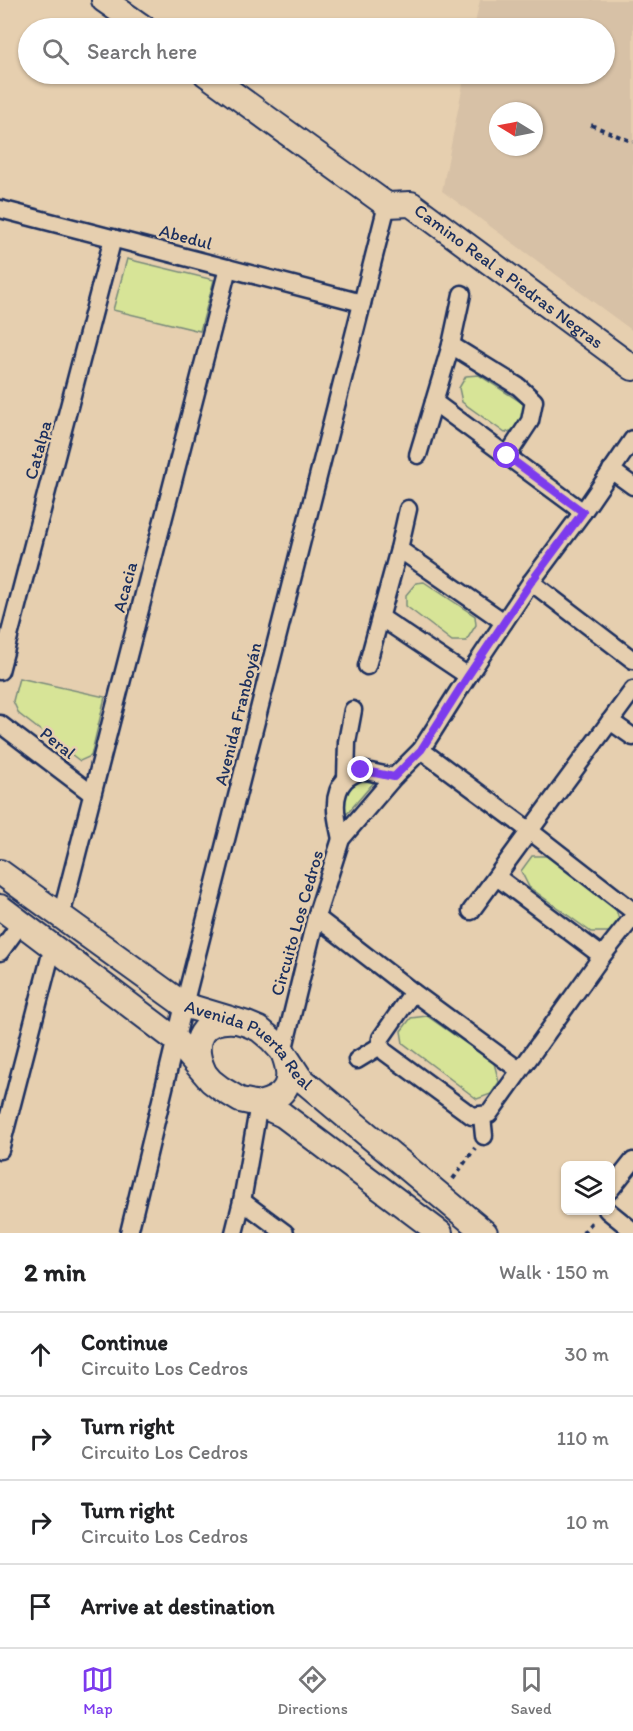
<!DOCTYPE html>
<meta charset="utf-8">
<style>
:root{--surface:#fff;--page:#f6f6f6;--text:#202124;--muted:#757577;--line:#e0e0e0;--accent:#7c3aed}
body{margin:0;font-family:Itim,sans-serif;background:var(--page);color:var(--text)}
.controls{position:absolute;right:18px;bottom:18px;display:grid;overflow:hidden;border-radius:9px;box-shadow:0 2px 4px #0004}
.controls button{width:54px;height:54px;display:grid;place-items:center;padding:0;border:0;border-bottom:2px solid var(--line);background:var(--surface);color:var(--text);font:30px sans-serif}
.compass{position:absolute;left:489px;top:102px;width:54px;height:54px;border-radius:50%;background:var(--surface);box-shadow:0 2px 4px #0004;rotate:280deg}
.stop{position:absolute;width:18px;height:18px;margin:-14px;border:4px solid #7c3aed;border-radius:50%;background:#fff}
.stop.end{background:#7c3aed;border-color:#fff;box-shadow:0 2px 6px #0008}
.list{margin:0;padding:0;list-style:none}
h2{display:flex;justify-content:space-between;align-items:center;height:78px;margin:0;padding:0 24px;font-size:26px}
h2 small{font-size:20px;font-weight:400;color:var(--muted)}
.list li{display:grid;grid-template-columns:39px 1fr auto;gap:18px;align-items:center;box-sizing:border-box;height:84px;padding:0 24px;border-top:2px solid var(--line)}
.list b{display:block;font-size:22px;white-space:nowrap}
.list p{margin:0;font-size:20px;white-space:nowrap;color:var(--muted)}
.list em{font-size:20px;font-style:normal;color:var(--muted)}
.icon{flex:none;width:33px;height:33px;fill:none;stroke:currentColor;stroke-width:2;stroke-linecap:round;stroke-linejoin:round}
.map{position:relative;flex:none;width:633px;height:1233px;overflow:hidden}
.search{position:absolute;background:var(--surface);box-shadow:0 2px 4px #0004;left:18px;right:18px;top:18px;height:66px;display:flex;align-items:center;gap:15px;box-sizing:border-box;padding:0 21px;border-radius:33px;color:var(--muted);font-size:22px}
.sheet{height:414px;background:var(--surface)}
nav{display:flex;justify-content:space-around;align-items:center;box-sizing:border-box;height:84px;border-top:2px solid var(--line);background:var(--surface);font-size:16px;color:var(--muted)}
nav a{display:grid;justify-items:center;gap:3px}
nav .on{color:var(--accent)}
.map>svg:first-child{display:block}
</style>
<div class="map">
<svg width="633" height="1233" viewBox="0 0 633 1233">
<rect width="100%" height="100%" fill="#e6cfaf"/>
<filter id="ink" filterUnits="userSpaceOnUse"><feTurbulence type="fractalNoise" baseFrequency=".0167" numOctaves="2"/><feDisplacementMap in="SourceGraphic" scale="12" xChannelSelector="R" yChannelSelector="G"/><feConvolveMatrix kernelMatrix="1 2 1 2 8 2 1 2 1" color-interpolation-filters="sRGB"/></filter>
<g filter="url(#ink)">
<!-- built -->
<path fill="#d7c1a6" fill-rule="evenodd" d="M480,0H633V331L442,191L465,74H604V28H474ZM498,111H534V147H498Z"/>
<!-- green -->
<g fill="#d7e497" stroke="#798a7a" stroke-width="1.5">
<polygon points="127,259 214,280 200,331 113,310"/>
<polygon points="479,375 524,404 527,417 520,427 505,433 462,402 459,388 466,376"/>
<polygon points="424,582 475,616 476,625 466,641 452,641 406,606 406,595 416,583"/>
<polygon points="19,678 105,697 91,756 80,761 19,714 13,701"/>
<polygon points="375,781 345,816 342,809 344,792 355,782"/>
<polygon points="532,856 548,856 615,906 620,923 612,932 591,932 529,887 521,871"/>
<polygon points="427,1016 494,1063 499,1082 491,1094 477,1099 403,1043 401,1031 411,1018"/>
</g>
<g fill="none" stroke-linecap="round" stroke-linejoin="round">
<defs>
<g id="street">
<polyline points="0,209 362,303"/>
<polyline points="451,345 519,387 534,401 530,421 507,456"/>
<polyline points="434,402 583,512"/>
<polyline points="418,455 451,345 462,294"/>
<polyline points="611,470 633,486"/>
<polyline points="399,549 504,622"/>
<polyline points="531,582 633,660"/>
<polyline points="380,617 468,676"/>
<polyline points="367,666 399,549 408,509"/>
<polyline points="0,671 113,238"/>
<polyline points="610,721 633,737"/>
<polyline points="0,724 92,794"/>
<polyline points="421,750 530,831 633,911"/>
<polyline points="346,779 347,742 353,710"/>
<path d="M341,839C337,820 330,796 345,780C349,776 356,773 361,770L394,777"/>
<polyline points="497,877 602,956"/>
<polyline points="471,911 633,690"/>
<polyline points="61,916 228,268"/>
<polyline points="316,917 413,992 519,1070"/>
<polyline points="0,952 21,923"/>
<polyline points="380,1046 385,1052 472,1116 489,1114 602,956 633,917"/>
<polyline points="283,1052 316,917 341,839 394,777 421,750 468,676 531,582 583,512 633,439"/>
<polyline points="357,1060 380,1046 381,1038 413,992"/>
<polyline points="482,1116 484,1136"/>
<polyline points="0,1150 53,946"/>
<polyline points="610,1190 633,1161"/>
<polyline points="242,1201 285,1233"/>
<polyline points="607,1210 633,1231"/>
<polyline points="129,1233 184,1005 387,205"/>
<polyline points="234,1233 242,1201 259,1104"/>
</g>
<g id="secondary">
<polyline points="104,0 144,28"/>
<path id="s1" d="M206,74L387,205L411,204L633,368"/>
<path id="s2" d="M0,872L184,1005L247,1024L259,1029L271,1039L283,1052L300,1078L485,1233"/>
<polyline points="0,907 176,1040 211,1081 220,1088 240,1100 259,1104 283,1115 440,1233"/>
<path d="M203,1070C190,1041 202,1018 236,1021"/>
<path d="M259,1104C287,1097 294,1082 284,1055"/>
</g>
</defs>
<!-- street casing -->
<use href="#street" stroke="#1b2f5e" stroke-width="21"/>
<!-- secondary casing -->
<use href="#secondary" stroke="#1b2f5e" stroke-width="28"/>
<!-- path -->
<g stroke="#1b2f5e" stroke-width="4" stroke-dasharray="4.5 4.5" stroke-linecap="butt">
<polyline points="591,125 633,142"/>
<polyline points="453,1179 475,1148"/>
<polyline points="583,1233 593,1221"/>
</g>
<!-- street -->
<use href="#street" stroke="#e6cfaf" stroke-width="16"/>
<!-- secondary -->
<use href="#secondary" stroke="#e6cfaf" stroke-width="24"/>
</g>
</g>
<g fill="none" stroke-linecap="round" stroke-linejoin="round" filter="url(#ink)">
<!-- route -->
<polyline stroke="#7c3aed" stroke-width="8" points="361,770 394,777 421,750 468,676 531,582 583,512 507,456"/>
</g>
<g text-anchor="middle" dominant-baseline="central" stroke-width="5" stroke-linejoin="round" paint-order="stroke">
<!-- street labels -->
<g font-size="18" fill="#1b2f5e" stroke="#e6cfaf">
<text transform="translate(186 237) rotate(15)">Abedul</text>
<text stroke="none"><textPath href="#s1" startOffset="369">Camino Real a Piedras Negras</textPath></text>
<text transform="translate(38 450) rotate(-75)">Catalpa</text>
<text transform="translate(125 587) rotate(-75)">Acacia</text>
<text transform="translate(238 714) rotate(-76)">Avenida Franboyán</text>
<text transform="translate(58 743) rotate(38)">Peral</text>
<text transform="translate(297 923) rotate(-74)">Circuito Los Cedros</text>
<text stroke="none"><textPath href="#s2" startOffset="306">Avenida Puerta Real</textPath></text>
</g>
</g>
</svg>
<div class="controls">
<button><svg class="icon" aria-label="layers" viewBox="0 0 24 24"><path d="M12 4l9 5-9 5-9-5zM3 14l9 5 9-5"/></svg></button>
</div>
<svg class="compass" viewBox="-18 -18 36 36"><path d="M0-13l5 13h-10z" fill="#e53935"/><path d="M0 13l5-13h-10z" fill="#757577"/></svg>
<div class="stop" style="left:507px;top:456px"></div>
<div class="stop end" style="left:361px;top:770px"></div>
<div class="search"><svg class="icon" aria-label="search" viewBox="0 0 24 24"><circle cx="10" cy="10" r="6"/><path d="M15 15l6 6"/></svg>Search here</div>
</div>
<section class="sheet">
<h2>2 min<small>Walk · 150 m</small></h2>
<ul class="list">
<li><svg class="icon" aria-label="ahead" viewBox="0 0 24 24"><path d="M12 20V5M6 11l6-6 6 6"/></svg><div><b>Continue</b><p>Circuito Los Cedros</p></div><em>30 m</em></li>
<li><svg class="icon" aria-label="right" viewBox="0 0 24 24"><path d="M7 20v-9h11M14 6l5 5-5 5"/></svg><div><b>Turn right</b><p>Circuito Los Cedros</p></div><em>110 m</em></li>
<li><svg class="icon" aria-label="right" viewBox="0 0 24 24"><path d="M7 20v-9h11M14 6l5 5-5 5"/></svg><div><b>Turn right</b><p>Circuito Los Cedros</p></div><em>10 m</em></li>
<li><svg class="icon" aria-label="arrive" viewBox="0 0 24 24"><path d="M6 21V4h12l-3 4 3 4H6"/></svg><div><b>Arrive at destination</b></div></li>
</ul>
</section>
<nav>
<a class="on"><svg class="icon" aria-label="map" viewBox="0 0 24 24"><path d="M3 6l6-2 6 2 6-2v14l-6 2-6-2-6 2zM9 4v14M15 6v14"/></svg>Map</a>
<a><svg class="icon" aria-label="directions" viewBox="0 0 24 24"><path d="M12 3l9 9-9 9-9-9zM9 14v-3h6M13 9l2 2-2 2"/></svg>Directions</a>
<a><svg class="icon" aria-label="saved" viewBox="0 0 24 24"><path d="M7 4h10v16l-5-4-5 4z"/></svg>Saved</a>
</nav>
